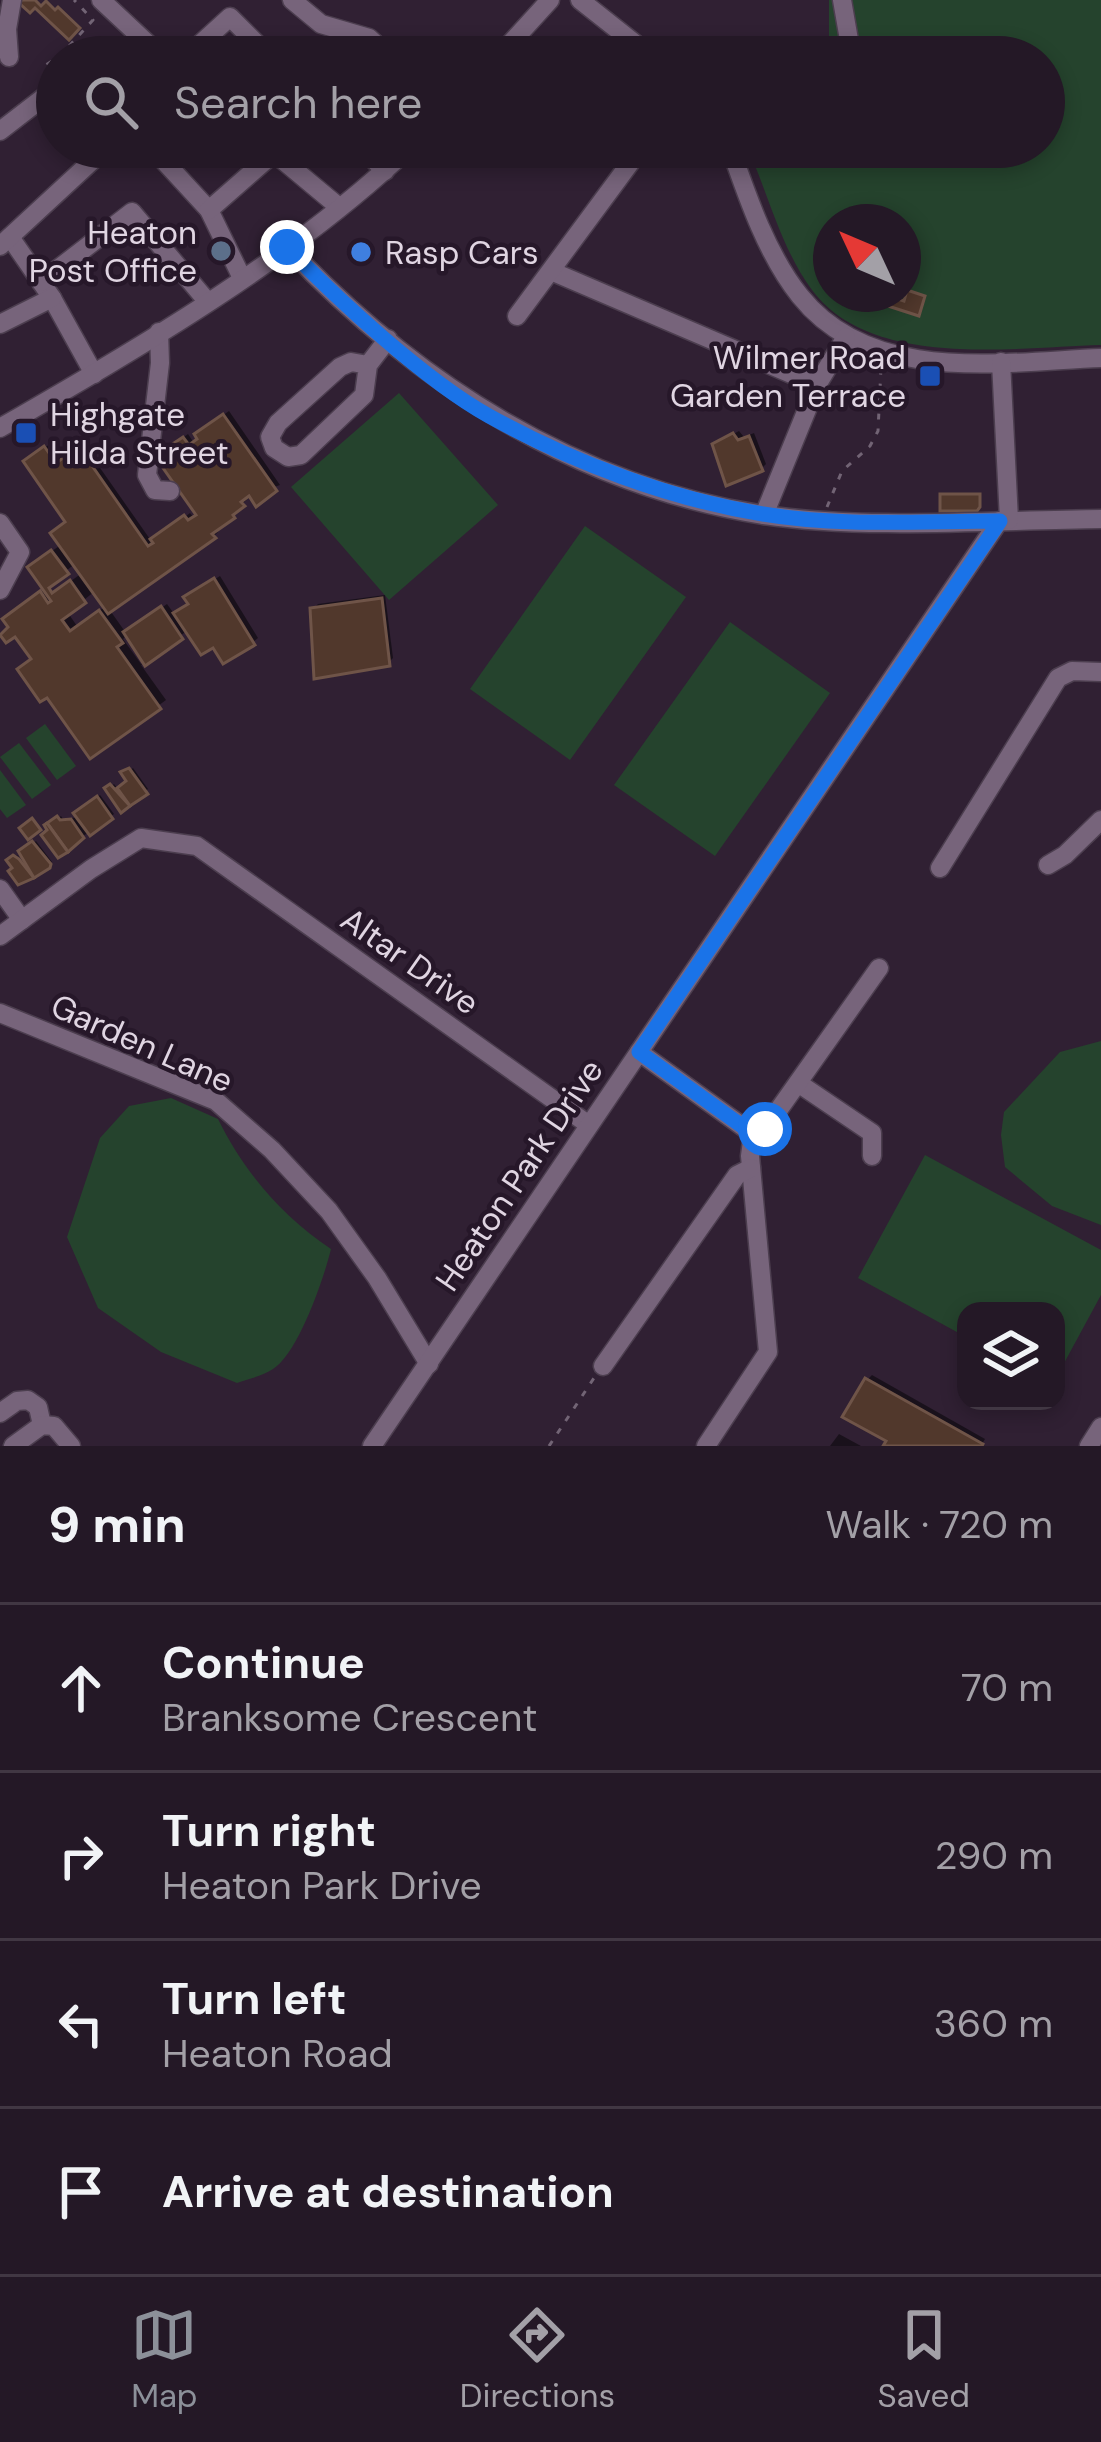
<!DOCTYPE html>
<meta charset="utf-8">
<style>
:root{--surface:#241826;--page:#302532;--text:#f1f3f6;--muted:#a3a0a7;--line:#413743;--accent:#8c9099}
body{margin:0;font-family:"DM Sans",sans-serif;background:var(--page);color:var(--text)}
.controls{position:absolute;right:36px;bottom:36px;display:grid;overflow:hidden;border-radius:24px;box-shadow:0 6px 18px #0003}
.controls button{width:108px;height:108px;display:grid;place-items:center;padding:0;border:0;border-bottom:3px solid var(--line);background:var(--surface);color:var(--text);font:60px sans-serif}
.compass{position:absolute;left:813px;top:204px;width:108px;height:108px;border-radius:50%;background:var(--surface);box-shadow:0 6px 18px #0003;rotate:314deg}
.stop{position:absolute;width:36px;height:36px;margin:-27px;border:9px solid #1a73e8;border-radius:50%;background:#fff}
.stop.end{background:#1a73e8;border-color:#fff;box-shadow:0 3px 12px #0008}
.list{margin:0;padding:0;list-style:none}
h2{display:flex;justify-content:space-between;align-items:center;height:156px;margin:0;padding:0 48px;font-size:51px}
h2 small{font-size:39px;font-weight:400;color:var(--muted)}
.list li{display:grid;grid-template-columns:78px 1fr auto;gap:36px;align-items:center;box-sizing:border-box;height:168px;padding:0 48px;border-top:3px solid var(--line)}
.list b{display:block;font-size:45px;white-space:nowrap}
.list p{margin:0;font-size:39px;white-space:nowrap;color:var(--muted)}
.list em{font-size:39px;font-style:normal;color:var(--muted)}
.icon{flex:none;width:66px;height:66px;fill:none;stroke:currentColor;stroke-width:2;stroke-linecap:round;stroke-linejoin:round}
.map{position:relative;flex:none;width:1101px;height:1446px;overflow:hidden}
.search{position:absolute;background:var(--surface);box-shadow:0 6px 18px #0003;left:36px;right:36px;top:36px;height:132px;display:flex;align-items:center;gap:30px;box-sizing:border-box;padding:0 42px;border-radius:66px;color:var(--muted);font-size:45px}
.sheet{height:828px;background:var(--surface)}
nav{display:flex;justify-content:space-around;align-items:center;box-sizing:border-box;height:168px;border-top:3px solid var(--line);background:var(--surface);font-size:33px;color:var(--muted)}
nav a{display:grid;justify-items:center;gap:6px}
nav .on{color:var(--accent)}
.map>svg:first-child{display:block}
</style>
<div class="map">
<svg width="1101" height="1446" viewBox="0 0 1101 1446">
<rect width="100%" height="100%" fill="#302033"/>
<!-- green -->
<g fill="#25432d" fill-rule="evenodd">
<path d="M829,0H1101V345C1014,347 872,370 812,290C785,254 771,205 754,163L798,147H1044V57H829ZM831,222H903V294H831Z"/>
<polygon points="399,393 498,505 389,600 291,487"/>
<polygon points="585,526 686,597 570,760 470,689"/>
<polygon points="730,622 830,693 715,856 614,785"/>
<polygon points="45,724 76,766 57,780 26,738"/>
<polygon points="19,743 51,785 32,799 0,757"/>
<polygon points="0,770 26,805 7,818 0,809"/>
<polygon points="1101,1041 1101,1225 1052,1206 1005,1167 1001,1135 1004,1112 1060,1052"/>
<path d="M171,1098L218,1119C244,1172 282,1216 331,1249C324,1278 298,1354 273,1369C263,1376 248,1379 237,1383L161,1352L98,1308L67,1237L100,1138L129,1106Z"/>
<polygon points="925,1155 1101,1250 1101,1295 1056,1378 1056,1311 966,1311 966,1337 858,1278"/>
</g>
<!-- shadow -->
<g fill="#0007" fill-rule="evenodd">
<path d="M229,411L280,485L252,495L215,528L218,532L214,536L109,609L126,633L167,604L175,615L190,603L192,593L220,576L258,638L253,642L214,644L188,630L141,665L166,700L91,755L34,658L13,612L46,588L38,561L62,544L69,522L31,457L50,444L62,461L84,445L152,542L190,513L194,518L199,515L171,465L168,449L188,434L194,443L202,430ZM76,563L82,573L53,594L47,586ZM95,591L106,606L77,626L68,613ZM128,634L145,662L141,664L123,639Z"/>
<polygon points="739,431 744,437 754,433 766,464 761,469 715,444"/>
<polygon points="385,595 393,658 388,663 313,609 318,604"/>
<polygon points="133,768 148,789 122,808 108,789 114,784 118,789 130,781 125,774"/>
<polygon points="100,795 114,814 58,854 48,826 61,816 63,819 80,817 77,813"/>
<polygon points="36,841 52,862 19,882 10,860 17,855 21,860 26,857 22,852"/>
<polygon points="872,1375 985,1439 981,1446 887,1446 890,1440 867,1380"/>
<polygon points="839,1434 861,1446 830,1446"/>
</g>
<!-- building -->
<g fill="#51382c" stroke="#6f5448" stroke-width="3">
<polygon points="22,0 35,0 41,6 46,1 55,10 58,7 80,28 69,40 35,8 30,13 19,3"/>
<polygon points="907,290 925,296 919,316 888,306 892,297 904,301"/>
<polygon points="223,414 277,491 256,507 249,496 241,502 245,506 233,515 235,518 212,534 216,538 108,614 50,533 65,522 23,461 44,446 56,463 79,447 148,546 153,543 150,539 184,515 188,520 196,515 163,468 168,465 159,453 183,437 189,445 197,439 194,434"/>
<polygon points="733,433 738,440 749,436 763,471 726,486 712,444"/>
<polygon points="940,494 980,494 980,507 977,511 940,511"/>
<polygon points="51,550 69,574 49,588 52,593 70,580 86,603 62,620 70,631 99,610 123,643 117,647 161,709 90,759 47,698 40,702 17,669 31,659 15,637 6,643 0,635 8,627 2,619 40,591 48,603 51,601 27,567"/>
<polygon points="214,578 255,645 223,664 213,648 201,655 173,613 188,604 183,597"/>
<polygon points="382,598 390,666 314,679 310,608"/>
<polygon points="161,606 183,639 145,666 123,632"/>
<polygon points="129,768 148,794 130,806 117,788 126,781 120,772"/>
<polygon points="110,784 130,806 121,813 104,788"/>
<polygon points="97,796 113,819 90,836 73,813"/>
<polygon points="57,816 60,820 71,819 84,838 68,852 47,823"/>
<polygon points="32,818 41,830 28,840 19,828"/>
<polygon points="47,823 68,852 58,858 41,835 47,830 44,825"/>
<polygon points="32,841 51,864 50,868 34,878 18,851"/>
<polygon points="13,855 19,859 34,878 18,885 8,871 12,868 6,860"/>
<polygon points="865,1378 983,1444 982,1446 883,1446 886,1441 842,1417"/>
</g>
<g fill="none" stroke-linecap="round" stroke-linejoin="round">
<defs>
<g id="minor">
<polyline points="101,0 162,57"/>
<polyline points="292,0 321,24 369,38 390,57"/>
<polyline points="580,0 652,57"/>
<polyline points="842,0 852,57"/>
<polyline points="9,57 7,29 12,0"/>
<polyline points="186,57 230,17 270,57"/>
<polyline points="498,57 550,0"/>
<polyline points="0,131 57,87"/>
<polyline points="151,147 209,210 242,278"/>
<polyline points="267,147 339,207"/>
<polyline points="361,147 385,171"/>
<path d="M730,147C747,196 767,255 800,296C871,385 1001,362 1101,358"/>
<polyline points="209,210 274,153"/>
<polyline points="10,237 52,298 94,374"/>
<polyline points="0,246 107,147"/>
<path d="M287,247C415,382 576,486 764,515C867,530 995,520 1101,519"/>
<polyline points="551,271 817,385"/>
<polyline points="41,282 132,212 207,301"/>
<polyline points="517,316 642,147"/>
<polyline points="0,324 52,298"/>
<polyline points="159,332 160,363 147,475 155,490 170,491"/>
<polyline points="1001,362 1009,520"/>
<polyline points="368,365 351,362 340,367 278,423 270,437 274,448 288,457 301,455 364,395 368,365 388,339"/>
<path d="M0,428C142,346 291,260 410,147"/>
<polyline points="764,515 817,385 846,337"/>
<polyline points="0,523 20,552 0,590"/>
<polyline points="1048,865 1065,855 1101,820"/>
<polyline points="940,868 1058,678 1072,671 1101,672"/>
<polyline points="0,889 22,920"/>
<polyline points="0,936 91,869 141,838 197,846 589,1125"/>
<polyline points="0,1013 216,1101 272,1150 329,1211 377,1278 429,1364"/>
<polyline points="639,1052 753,1134 750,1156 768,1352 706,1446"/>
<polyline points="798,1083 872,1133 872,1156"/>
<polyline points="753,1134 765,1129 879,968"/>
<polyline points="603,1366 737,1175 751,1168"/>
<polyline points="0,1413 17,1401 28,1400 38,1407 42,1425"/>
<polyline points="13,1446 42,1425 54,1426 71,1446"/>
<polyline points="372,1446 999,521"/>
<polyline points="1089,1446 1101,1427"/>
</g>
</defs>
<!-- minor casing -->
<use href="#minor" stroke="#4c3e4f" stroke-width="21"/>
<!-- path -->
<g stroke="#726475" stroke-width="3" stroke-dasharray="6 9" stroke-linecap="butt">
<polyline points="59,57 93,20 74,0"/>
<polyline points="52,75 44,66 57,58"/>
<polyline points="827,507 842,471 870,446 878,431 881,367"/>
<polyline points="549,1446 594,1378"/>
</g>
<!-- minor -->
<use href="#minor" stroke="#77647b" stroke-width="18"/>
</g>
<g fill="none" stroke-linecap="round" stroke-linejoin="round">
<!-- route -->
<path stroke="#1a73e8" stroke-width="15" d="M287,247C337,299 426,381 489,416C572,462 669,499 763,514C840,527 922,521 1000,521L639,1052L753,1134L765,1129"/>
</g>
<!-- markers -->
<circle fill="#5c6f8a" stroke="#261729" stroke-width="4.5" cx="221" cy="251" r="12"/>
<circle fill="#3f7fe0" stroke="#261729" stroke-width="4.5" cx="361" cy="252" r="12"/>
<g fill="#1a4fb4" stroke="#261729" stroke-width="4.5">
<rect x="918" y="364" width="24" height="24" rx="6"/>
<rect x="14" y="421" width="24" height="24" rx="6"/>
</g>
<g text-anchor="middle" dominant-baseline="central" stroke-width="9" stroke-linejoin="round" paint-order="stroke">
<!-- poi labels -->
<g font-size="33" fill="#e0d5e2" stroke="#261729" text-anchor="end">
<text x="197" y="232">Heaton<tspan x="197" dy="38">Post Office</tspan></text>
<text x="385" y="252" text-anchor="start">Rasp Cars</text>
<text x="906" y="357">Wilmer Road<tspan x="906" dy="38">Garden Terrace</tspan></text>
<text x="50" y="414" text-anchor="start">Highgate<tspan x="50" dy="38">Hilda Street</tspan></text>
</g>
<!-- street labels -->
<g font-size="33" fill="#e0d5e2" stroke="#261729">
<text transform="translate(410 961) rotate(35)">Altar Drive</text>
<text transform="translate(142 1043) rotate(24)">Garden Lane</text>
<text transform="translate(519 1175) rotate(-56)">Heaton Park Drive</text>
</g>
</g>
</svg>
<div class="controls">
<button><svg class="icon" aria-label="layers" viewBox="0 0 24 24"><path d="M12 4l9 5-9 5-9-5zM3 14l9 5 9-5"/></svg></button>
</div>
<svg class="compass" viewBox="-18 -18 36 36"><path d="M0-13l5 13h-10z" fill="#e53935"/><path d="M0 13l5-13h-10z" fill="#a3a0a7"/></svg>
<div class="stop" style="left:765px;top:1129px"></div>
<div class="stop end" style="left:287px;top:247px"></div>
<div class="search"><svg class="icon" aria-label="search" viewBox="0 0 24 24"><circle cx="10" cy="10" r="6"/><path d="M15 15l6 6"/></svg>Search here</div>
</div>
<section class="sheet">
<h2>9 min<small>Walk · 720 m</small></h2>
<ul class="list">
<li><svg class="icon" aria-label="ahead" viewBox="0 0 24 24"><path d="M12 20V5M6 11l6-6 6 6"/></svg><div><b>Continue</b><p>Branksome Crescent</p></div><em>70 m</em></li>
<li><svg class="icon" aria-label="right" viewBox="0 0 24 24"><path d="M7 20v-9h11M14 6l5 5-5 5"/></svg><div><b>Turn right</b><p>Heaton Park Drive</p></div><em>290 m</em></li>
<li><svg class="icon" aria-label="left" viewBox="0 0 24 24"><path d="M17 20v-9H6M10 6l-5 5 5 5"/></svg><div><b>Turn left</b><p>Heaton Road</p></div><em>360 m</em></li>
<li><svg class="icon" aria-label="arrive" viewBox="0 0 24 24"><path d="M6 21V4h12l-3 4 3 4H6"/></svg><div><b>Arrive at destination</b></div></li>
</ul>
</section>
<nav>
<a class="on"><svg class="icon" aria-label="map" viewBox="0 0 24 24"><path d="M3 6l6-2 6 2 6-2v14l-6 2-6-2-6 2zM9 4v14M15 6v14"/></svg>Map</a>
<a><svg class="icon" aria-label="directions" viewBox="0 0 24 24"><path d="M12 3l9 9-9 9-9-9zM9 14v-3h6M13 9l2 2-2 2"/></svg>Directions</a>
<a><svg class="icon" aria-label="saved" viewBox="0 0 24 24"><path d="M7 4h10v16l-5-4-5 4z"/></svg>Saved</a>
</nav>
